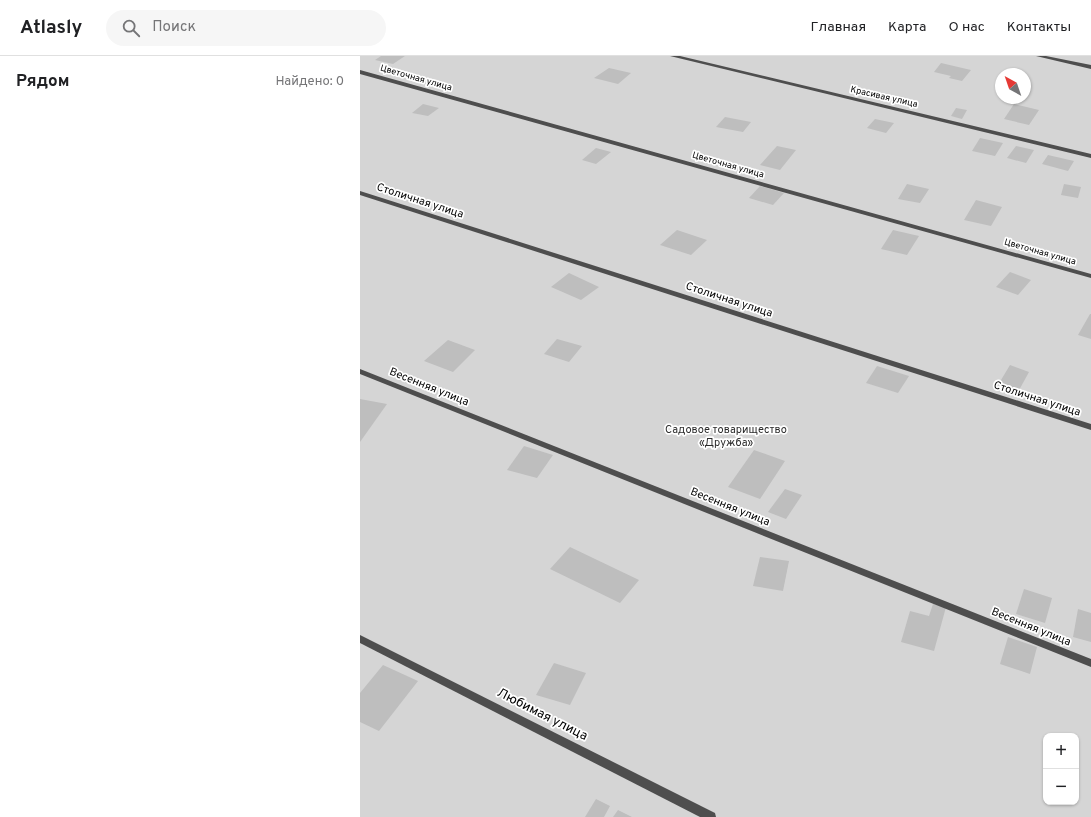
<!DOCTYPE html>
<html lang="ru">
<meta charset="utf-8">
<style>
:root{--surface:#fff;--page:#f6f6f6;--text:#202124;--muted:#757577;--line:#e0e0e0}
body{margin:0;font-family:Overpass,sans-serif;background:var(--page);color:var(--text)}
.controls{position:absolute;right:12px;bottom:12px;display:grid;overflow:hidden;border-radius:8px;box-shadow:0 1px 3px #0004}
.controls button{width:36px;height:36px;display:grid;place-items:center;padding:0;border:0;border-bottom:1px solid var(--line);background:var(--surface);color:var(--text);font:20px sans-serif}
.compass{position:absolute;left:635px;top:12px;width:36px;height:36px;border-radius:50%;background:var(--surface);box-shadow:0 1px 3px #0004;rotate:320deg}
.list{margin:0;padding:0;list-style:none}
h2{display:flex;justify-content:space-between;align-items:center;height:52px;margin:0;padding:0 16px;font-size:17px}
h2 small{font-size:13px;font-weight:400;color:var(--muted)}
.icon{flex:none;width:22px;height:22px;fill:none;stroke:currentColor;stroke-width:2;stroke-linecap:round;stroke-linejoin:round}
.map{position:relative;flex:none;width:731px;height:761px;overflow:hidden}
header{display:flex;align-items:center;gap:24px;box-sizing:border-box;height:56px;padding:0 20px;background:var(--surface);border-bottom:1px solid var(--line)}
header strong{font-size:19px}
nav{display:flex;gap:22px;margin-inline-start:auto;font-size:14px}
.search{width:280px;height:36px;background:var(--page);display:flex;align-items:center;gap:10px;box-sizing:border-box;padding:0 14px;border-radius:22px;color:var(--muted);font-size:15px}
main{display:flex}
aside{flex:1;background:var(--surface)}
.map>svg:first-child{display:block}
</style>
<header>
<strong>Atlasly</strong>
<div class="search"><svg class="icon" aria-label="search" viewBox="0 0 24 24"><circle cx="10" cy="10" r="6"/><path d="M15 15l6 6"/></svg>Поиск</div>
<nav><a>Главная</a><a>Карта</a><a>О нас</a><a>Контакты</a></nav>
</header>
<main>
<aside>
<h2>Рядом<small>Найдено: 0</small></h2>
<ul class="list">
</ul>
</aside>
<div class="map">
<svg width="731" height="761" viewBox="0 0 731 761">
<rect width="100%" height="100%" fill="#fff"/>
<!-- green -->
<path fill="#d5d5d5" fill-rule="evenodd" d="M0,0H731V761H0ZM641,18H665V42H641ZM686,680H716V746H686Z"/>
<!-- building -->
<g fill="#bebebe">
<polygon points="21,0 45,0 33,8 15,4"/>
<polygon points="581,7 611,14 602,25 589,22 591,20 574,16"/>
<polygon points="249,12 271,17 258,28 234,22"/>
<polygon points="63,48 79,52 68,60 52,57"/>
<polygon points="654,48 679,54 669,69 644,63"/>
<polygon points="596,52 607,54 602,63 591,60"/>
<polygon points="365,61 391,66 383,76 356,71"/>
<polygon points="515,63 534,67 526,77 507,72"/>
<polygon points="620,82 643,87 635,100 612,95"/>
<polygon points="417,90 436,94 420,114 400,109"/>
<polygon points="656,90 674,94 666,107 647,102"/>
<polygon points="236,92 251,96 236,108 222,104"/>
<polygon points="688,99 714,105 708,115 682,108"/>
<polygon points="547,128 569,133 560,147 538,143"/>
<polygon points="704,128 721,131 718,142 701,139"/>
<polygon points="400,130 424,137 413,149 389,142"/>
<polygon points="616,144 642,151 631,170 604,164"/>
<polygon points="317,174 347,184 331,199 300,189"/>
<polygon points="533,174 559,180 547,199 521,193"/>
<polygon points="650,216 671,224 658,239 636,231"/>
<polygon points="209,217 239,231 221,244 191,231"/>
<polygon points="730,258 731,258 731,283 718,279"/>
<polygon points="197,283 222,290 209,306 184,298"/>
<polygon points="88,284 115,294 93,316 64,305"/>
<polygon points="650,309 669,316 658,336 638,329"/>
<polygon points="517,310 549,320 538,337 506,327"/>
<polygon points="0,343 27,348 0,386"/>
<polygon points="164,390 193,399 177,422 147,414"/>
<polygon points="394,394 425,405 400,443 368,431"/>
<polygon points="425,433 442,439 426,463 408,456"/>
<polygon points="210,491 279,524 260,547 190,513"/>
<polygon points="400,501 429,505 423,535 393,530"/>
<polygon points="664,533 692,542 685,567 656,558"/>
<polygon points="573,548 586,551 574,595 541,586 550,555 569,560"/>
<polygon points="718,553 731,557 731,586 713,581"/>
<polygon points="648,581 677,591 670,618 640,608"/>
<polygon points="194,607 226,617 210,649 176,639"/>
<polygon points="23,609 58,625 19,675 0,666 0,637"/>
<polygon points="236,743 250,750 244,761 225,761"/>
<polygon points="258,754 272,761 253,761"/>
</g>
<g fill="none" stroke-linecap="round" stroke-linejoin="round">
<!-- minor -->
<g fill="#4e4e4e" fill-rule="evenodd">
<polygon points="310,0 320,0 731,98 731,102"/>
<polygon points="676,0 686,0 731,9 731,13"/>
<polygon points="0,14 731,218 731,222 0,18"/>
<polygon points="0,135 731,368 731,374 0,139"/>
<polygon points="0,313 731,603 731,611 0,318"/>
<polygon points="0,579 355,757 356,761 340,761 0,587"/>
</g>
</g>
<g text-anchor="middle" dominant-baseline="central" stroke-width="3.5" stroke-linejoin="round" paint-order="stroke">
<!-- far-street labels -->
<g font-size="9" fill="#000" stroke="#fff">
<text transform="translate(56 22) rotate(16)">Цветочная улица</text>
<text transform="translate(524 41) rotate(13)">Красивая улица</text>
<text transform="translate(368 109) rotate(16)">Цветочная улица</text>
<text transform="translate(680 196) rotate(16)">Цветочная улица</text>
</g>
<!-- street labels -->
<g font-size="11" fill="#000" stroke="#fff">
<text transform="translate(60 145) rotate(18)">Столичная улица</text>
<text transform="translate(369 244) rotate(18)">Столичная улица</text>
<text transform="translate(69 331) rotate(22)">Весенняя улица</text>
<text transform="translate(677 343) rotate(18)">Столичная улица</text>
<text transform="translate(370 451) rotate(22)">Весенняя улица</text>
<text transform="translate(671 571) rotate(22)">Весенняя улица</text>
</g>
<!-- park labels -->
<g font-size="11" fill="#2c2c2c" stroke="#fff">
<text x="366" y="374">Садовое товарищество<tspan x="366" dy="13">«Дружба»</tspan></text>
</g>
<!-- near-street labels -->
<g font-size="13" fill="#000" stroke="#fff">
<text transform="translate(182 659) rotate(27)">Любимая улица</text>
</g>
</g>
</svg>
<div class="controls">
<button>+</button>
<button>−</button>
</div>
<svg class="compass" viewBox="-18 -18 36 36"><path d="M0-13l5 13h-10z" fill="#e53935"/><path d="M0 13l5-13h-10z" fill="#757577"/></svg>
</div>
</main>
